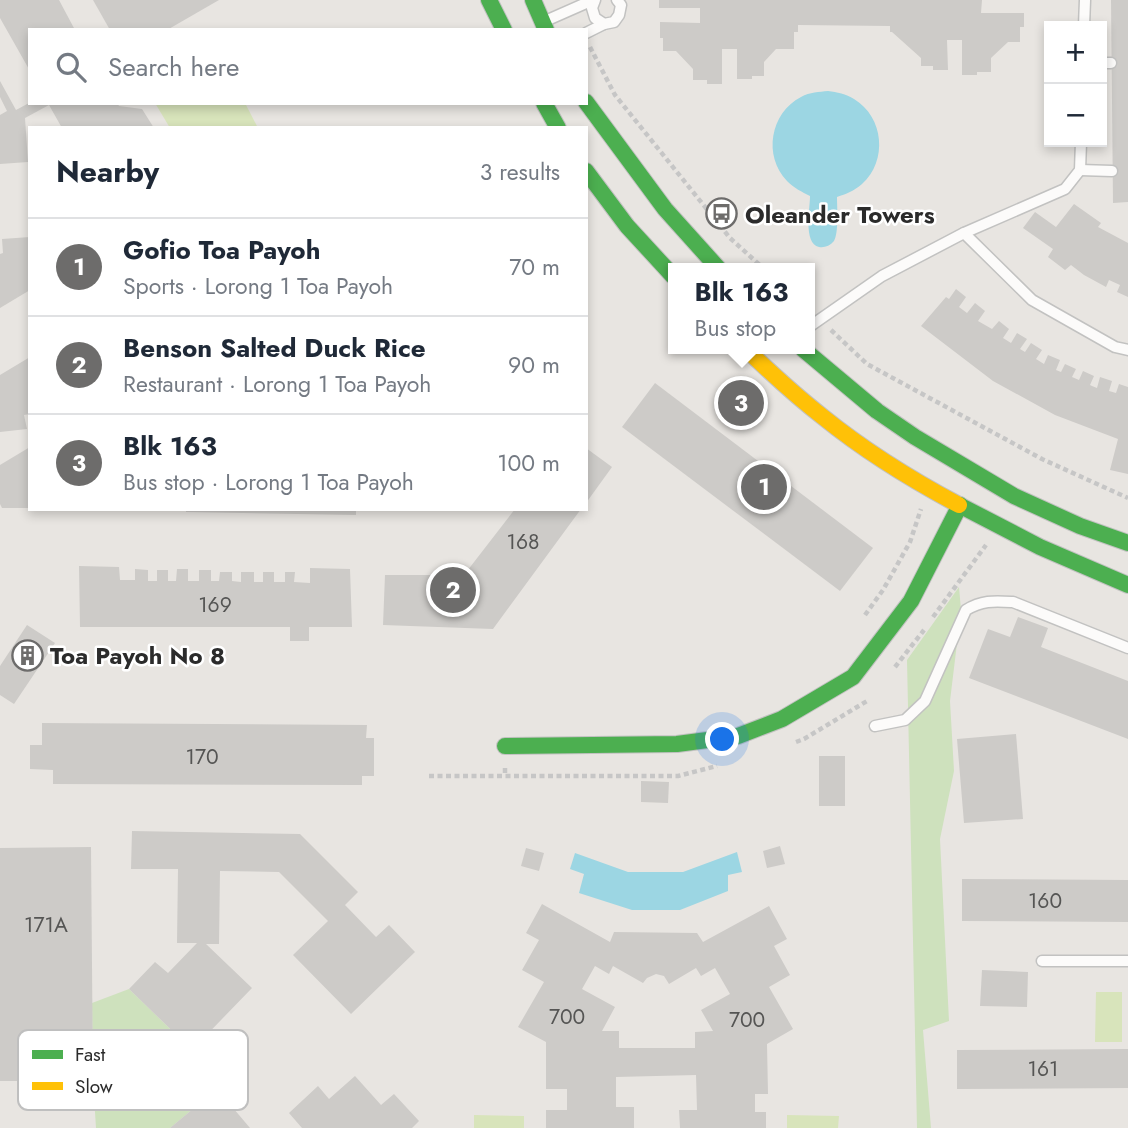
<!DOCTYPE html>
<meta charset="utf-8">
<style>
:root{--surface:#fff;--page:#f2f2f3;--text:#1f2937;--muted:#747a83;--line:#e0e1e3;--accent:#6d6c6b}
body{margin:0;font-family:Jost,sans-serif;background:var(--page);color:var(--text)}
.controls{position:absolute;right:21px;top:21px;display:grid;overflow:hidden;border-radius:0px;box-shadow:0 4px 10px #0003}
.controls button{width:63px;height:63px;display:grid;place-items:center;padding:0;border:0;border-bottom:2px solid var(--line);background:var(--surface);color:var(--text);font:35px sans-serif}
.you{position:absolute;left:723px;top:740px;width:24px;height:24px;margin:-18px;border:5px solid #fff;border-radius:50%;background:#1a73e8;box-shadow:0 0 0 10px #1a73e833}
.badge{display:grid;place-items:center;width:46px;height:46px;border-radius:50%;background:var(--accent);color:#fff;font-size:23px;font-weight:700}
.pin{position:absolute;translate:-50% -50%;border:4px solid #fff;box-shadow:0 2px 7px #0006}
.popup{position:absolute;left:668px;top:263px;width:147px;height:91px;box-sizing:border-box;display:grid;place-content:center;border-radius:0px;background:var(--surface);filter:drop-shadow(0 2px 5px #0005);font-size:23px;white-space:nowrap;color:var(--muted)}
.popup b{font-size:26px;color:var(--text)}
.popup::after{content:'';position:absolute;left:50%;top:100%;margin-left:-14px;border:14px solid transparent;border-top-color:var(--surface)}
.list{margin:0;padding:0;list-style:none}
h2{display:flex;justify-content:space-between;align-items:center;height:91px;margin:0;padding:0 28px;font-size:30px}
h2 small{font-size:23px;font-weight:400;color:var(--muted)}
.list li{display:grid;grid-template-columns:46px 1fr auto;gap:21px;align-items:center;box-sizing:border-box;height:98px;padding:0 28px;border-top:2px solid var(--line)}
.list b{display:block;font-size:26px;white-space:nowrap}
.list p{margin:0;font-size:23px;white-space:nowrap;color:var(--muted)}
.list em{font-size:23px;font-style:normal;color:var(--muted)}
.icon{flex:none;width:38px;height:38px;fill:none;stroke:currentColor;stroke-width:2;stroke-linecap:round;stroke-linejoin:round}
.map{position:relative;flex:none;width:1128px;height:1128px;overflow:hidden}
.search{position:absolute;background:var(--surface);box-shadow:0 4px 10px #0003;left:28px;top:28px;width:560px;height:77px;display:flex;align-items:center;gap:18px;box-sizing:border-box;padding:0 24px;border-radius:0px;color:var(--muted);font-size:26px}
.panel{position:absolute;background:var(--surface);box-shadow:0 4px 10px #0003;left:28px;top:126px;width:560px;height:385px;border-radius:0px}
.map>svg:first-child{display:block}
</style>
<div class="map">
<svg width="1128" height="1128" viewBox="0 0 1128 1128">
<rect width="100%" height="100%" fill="#e8e5e1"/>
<!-- green -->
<g fill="#cee1bd">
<polygon points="959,587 961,610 950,701 954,771 940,839 949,1021 923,1030 931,1128 917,1128 907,660"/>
<polygon points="129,989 192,1050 217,1089 170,1128 96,1128 93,1081 92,1003"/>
</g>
<!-- pitch -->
<g fill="#d8e4bb">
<polygon points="155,103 245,103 258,128 170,128"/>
<polygon points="1096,992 1122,992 1122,1042 1095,1042"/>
<polygon points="474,1115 524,1116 524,1128 474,1128"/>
<polygon points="787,1115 839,1116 838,1128 787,1128"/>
</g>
<!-- water -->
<g fill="#9cd6e3">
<path d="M828,91C837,92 846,94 854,99C884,117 888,161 862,184C854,191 846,194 837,197C837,207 839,233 834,241C830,246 824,248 819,247C803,243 810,209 810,196C802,192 794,188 787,181C763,156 770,113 801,97C810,92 819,92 828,91Z"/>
<polygon points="737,852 742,872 728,875 728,891 680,910 632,910 579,893 584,874 570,869 575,853 628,872 683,872"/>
</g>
<!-- building -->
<g fill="#cdcbc8" fill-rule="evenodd">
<polygon points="0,0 59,0 75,30 30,30 30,71 0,18"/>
<polygon points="93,0 219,0 167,30 110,30"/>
<polygon points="659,0 982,0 981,13 1024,13 1024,27 1020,27 1020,42 1008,42 991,58 991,72 977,72 977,75 962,75 962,40 947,40 948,70 933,70 933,66 921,66 921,58 892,32 890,32 890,26 798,25 798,32 794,32 794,49 776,49 764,62 764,76 752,76 752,79 737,79 737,49 722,49 722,84 707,84 707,80 693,80 693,69 676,51 663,51 663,38 660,38 660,22 700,23 700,8 659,8"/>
<polygon points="1111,0 1128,0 1128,202 1113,203"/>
<polygon points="0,81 16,110 29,103 117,103 119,106 142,109 154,128 62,128 49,105 25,118 28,162 0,164 0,115 7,111 0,97"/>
<polygon points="1074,204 1101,223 1098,227 1128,243 1128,297 1117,292 1120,285 1109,280 1106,287 1084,275 1071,265 1065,270 1048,257 1053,249 1023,228 1035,212 1056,227"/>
<polygon points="30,237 30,290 0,308 0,254 3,253 2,239"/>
<polygon points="956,289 966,297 959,307 967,313 975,303 985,311 978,321 992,329 999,321 1009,329 1003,338 1011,343 1017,333 1027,339 1020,349 1025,352 1031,343 1042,350 1036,359 1044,364 1048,355 1060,360 1056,370 1061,372 1065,364 1076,369 1072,377 1079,380 1083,371 1094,376 1090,385 1092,386 1097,388 1100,377 1112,381 1109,391 1116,393 1119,384 1128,387 1128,474 1110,470 1118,439 1055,415 993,381 921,326 946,297 949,299"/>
<polygon points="30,357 30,414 24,415 27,429 0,432 0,375"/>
<polygon points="655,383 873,548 840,591 622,427"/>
<polygon points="30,447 30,508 2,508 0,504 0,465"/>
<polygon points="586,448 612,467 586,503"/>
<polygon points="186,509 356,509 356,515 186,512"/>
<polygon points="515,509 581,509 493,629 383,625 385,575 464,575"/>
<polygon points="79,566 119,567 120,580 135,580 135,569 148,570 148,581 157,581 157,570 168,570 168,581 176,581 177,569 188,569 188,581 199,581 199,570 211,570 211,581 219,581 220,572 232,572 232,581 241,582 241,572 254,572 254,582 263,582 263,572 274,572 274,582 285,582 285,572 295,572 294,582 310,583 310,568 350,569 352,627 309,627 309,641 290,641 290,627 80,627"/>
<polygon points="1018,617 1048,628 1041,647 1128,681 1128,739 969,678 988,629 1010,637"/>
<polygon points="27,625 55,643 14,704 0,695 0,666"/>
<polygon points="42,723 367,725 366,738 374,738 374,776 362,776 362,785 53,784 53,770 30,769 30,745 42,745"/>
<polygon points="1016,734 1023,819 964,823 957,739"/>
<rect x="819" y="756" width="26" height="50"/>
<polygon points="641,781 669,782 668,803 641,802"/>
<polygon points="132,831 300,834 358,892 345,905 376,937 389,925 415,952 351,1014 293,955 328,921 279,872 220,871 219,944 206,944 252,988 192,1050 129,989 155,962 168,973 197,943 177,943 178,869 131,869"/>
<polygon points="780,846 785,864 767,868 763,851"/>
<polygon points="91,847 93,1081 0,1081 0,848"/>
<polygon points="526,848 544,853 539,871 521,866"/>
<polygon points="962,879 1128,880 1128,922 962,921"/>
<path d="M542,904L610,942L614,932L697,933L703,942L769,906L787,939L774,946L790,975L769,987L793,1029L767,1044L768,1094H755V1112H766V1128H680L679,1110H697L696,1075L616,1077V1107H634V1128H546V1110H567V1089H546V1042L518,1027L544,982L522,970L539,940L526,933ZM595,966L609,974L613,966L643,983L647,978L656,974L664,976L669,984L696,968L701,976L715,968L730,994L701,1010L713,1031L695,1032V1048H619V1031H602L615,1007L582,989Z"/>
<polygon points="982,970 1028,972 1027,1007 980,1006"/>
<polygon points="1128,1049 1128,1088 957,1089 957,1050"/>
<polygon points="355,1076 381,1105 394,1094 419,1121 412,1128 302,1128 289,1113 318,1086 329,1099"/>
<polygon points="217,1089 250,1128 170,1128"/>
</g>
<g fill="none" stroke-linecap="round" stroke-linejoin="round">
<defs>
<g id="lane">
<polyline points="595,0 592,8 595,18 604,24 614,22 619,15 621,5 617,0"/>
<polyline points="543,22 593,0"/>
<polyline points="1084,26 1085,0"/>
<polyline points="586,33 604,24"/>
<polyline points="1102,63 1111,63"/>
<polyline points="1080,170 1112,171"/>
<polyline points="964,233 1032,300 1115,347 1128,350"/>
<polyline points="809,327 882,276 964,233 1065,189 1080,170 1081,142"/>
<path d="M875,726L905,720L925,701L966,610C982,600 994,601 1013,602L1128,648"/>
<polyline points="1042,961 1128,961"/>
</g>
<g id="fast">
<polyline points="489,0 504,30"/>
<polyline points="533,0 546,30"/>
<polyline points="586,102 665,209 718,268"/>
<polyline points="544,103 558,128"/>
<polyline points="586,171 627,226 673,276"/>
<polyline points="803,349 877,411 915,437 1014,496 1080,526 1128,543"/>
<polyline points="959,505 1040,547 1128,585"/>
<polyline points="505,746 677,744 738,736 782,719 853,677 911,601 960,505"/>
</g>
<path id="slow" d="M746,349C771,373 796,396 823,417C865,451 912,480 959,505"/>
</defs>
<!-- lane casing -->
<use href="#lane" stroke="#c2c2c1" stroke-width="13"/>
<!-- fast casing -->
<use href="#fast" stroke="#c2c2c1" stroke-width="18"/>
<!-- slow casing -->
<use href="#slow" stroke="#c2c2c1" stroke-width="18"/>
<!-- path -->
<g stroke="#c6c6c6" stroke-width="4.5" stroke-dasharray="5 3.5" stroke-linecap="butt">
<polyline points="590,47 615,95 730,238 763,268"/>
<polyline points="831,330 867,364 1042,459 1128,498"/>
<polyline points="865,615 883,590 910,542 921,509"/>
<polyline points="933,617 986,545"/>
<polyline points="895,667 924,630"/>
<polyline points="796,742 804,739 867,701"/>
<polyline points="505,768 505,776 678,776 717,766"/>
<polyline points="429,776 505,776"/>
</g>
<!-- lane -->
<use href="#lane" stroke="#fcfbfa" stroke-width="10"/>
<!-- fast -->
<use href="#fast" stroke="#4caf50" stroke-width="16"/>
<!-- slow -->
<use href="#slow" stroke="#ffc107" stroke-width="16"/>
</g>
<!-- icons -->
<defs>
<symbol id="bus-ring" viewBox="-11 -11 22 22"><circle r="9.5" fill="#fff" stroke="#6d6c6b" stroke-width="1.5"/><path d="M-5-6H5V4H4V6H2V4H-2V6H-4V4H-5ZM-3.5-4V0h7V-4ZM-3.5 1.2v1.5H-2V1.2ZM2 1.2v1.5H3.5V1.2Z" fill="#6d6c6b"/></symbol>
<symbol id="building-ring" viewBox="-11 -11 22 22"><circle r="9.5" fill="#fff" stroke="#6d6c6b" stroke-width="1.5"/><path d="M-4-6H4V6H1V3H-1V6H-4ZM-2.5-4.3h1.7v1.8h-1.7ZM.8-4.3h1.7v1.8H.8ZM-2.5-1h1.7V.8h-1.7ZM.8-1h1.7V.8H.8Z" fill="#6d6c6b"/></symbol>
</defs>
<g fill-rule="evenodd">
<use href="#bus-ring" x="704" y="196" width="35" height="35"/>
<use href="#building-ring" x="10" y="638" width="35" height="35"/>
</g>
<g text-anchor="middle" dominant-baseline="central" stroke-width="5" stroke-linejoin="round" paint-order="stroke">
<!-- number labels -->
<g font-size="21" fill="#555554">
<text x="523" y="542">168</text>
<text x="215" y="605">169</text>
<text x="202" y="757">170</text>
<text x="1045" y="901">160</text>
<text x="46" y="925">171A</text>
<text x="567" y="1017">700</text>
<text x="747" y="1020">700</text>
<text x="1043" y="1069">161</text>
</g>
<!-- poi labels -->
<g font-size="24" font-weight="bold" fill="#2b2b2b" stroke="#fff" text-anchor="start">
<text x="745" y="214">Oleander Towers</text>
<text x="50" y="655">Toa Payoh No 8</text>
</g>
</g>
<!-- legend -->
<rect x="18" y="1030" width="230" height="80" rx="10" fill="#fff" stroke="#bfbfbf" stroke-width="2"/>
<rect x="32" y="1050" width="31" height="9" fill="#4caf50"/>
<rect x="32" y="1082" width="31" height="8" fill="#ffc107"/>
<g font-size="19" fill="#2b2b2b">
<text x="75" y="1061">Fast</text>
<text x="75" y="1093">Slow</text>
</g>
</svg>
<div class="controls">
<button>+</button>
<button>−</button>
</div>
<div class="you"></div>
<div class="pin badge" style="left:764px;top:487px">1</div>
<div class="pin badge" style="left:453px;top:590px">2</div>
<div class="pin badge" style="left:741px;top:403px">3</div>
<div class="popup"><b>Blk 163</b>Bus stop</div>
<div class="search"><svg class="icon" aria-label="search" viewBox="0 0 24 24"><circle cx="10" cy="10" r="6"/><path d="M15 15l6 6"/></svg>Search here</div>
<section class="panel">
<h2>Nearby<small>3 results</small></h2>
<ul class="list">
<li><span class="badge">1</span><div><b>Gofio Toa Payoh</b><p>Sports · Lorong 1 Toa Payoh</p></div><em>70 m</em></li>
<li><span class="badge">2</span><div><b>Benson Salted Duck Rice</b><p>Restaurant · Lorong 1 Toa Payoh</p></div><em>90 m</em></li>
<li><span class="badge">3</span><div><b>Blk 163</b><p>Bus stop · Lorong 1 Toa Payoh</p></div><em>100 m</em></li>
</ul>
</section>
</div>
